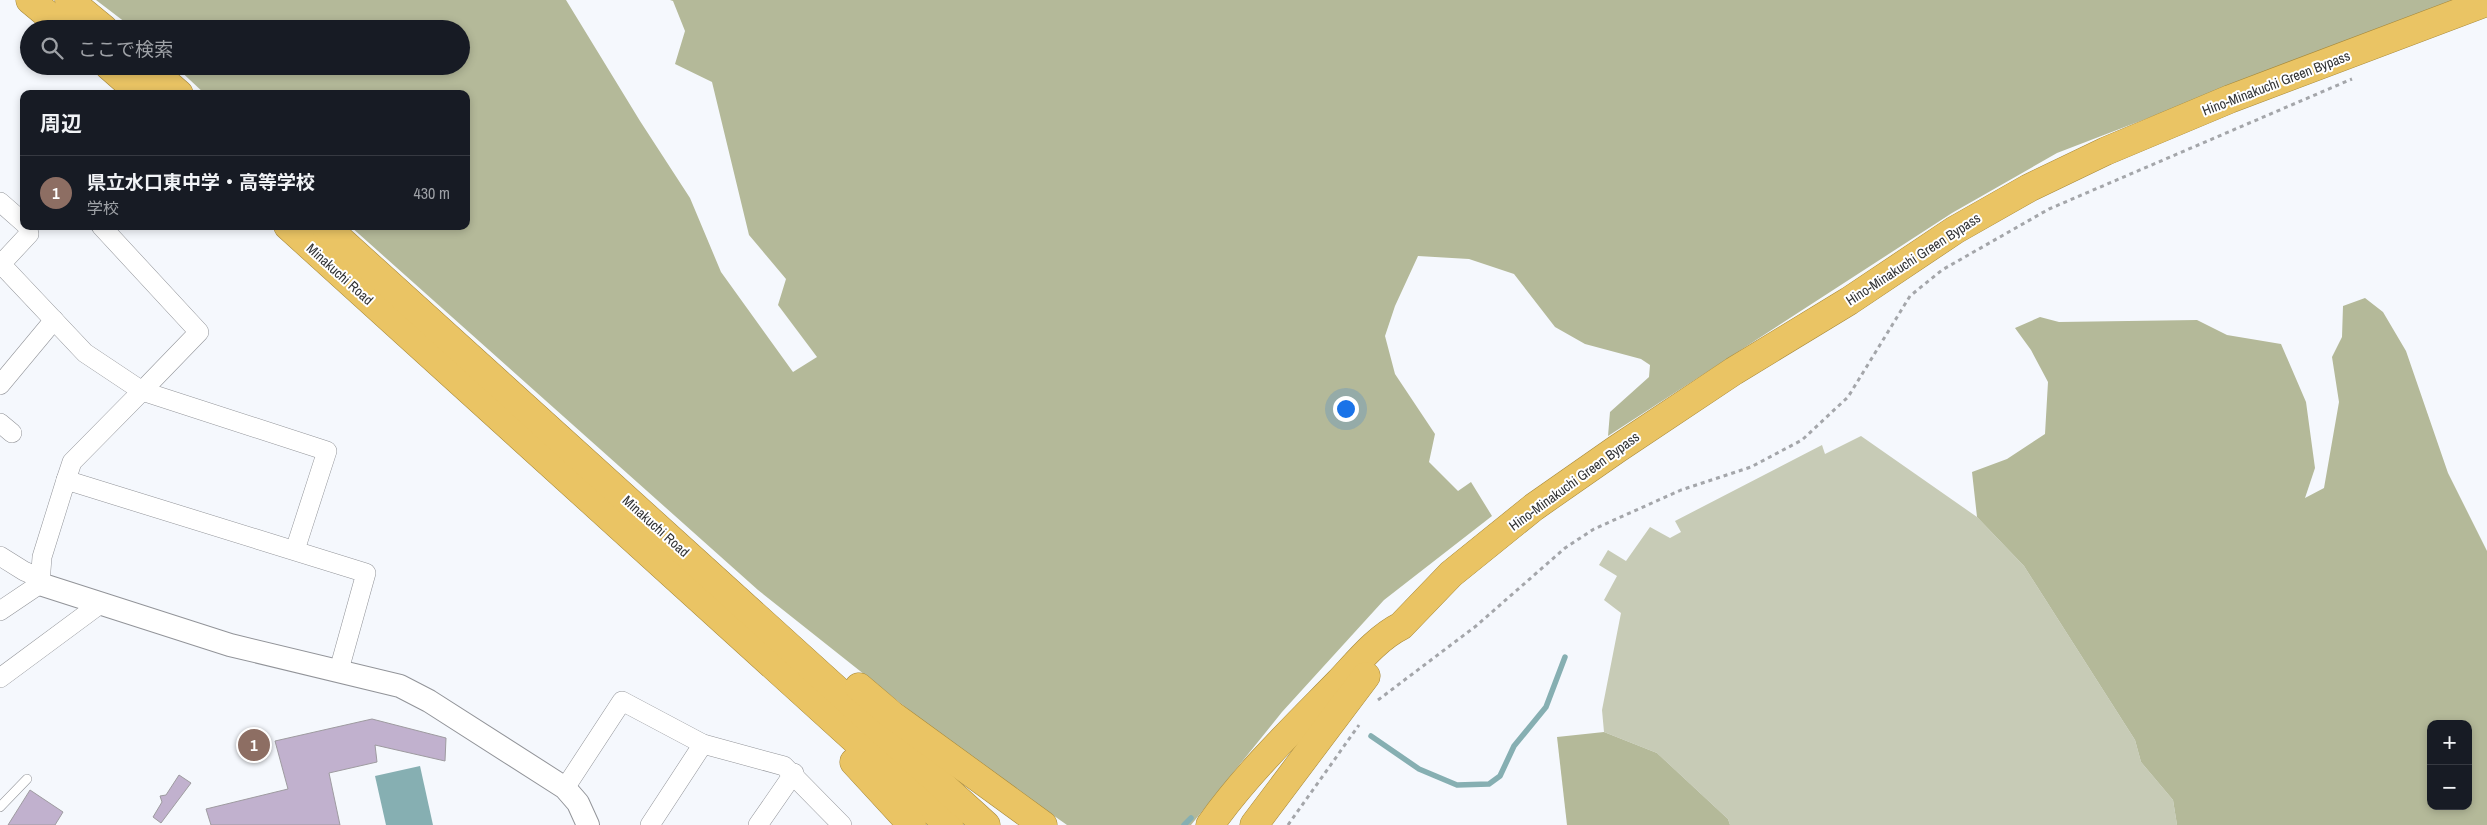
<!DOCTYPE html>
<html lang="ja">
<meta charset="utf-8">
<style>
:root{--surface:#171b24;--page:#242831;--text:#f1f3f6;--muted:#9ea1a6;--line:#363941;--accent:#2563eb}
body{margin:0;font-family:"Archivo Narrow","Noto Sans JP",sans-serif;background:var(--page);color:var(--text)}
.controls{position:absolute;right:15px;bottom:15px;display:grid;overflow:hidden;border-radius:10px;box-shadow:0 2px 8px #0003}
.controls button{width:45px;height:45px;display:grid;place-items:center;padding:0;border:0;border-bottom:1px solid var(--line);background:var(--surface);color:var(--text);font:25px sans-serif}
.you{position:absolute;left:1345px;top:408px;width:18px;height:18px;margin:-12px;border:4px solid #fff;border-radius:50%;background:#1a73e8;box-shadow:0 0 0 8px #1a73e833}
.badge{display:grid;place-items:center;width:32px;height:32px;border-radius:50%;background:var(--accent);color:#fff;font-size:16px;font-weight:700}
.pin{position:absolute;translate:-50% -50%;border:2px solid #fff;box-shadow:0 1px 5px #0006}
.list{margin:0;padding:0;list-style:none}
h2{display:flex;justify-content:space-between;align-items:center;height:65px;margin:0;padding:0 20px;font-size:21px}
h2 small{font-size:16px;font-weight:400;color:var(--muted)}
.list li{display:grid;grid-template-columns:32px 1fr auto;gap:15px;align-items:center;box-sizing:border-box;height:75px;padding:0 20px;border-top:1px solid var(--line)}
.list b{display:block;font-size:19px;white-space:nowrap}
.list p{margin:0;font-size:16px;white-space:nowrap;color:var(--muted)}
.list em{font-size:16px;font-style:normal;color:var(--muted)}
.icon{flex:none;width:28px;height:28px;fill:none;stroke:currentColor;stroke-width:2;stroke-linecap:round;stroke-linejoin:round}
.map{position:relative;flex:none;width:2487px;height:825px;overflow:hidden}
.search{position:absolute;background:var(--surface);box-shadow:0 2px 8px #0003;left:20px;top:20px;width:450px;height:55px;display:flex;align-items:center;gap:12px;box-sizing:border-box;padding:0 18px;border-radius:28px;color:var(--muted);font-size:19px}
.panel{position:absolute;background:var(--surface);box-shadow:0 2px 8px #0003;left:20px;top:90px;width:450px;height:140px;border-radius:10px}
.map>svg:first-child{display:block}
</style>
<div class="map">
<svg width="2487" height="825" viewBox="0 0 2487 825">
<rect width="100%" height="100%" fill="#f5f8fd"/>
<!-- green -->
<polygon fill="#c7cbb6" points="1861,436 1977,517 2024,566 2135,740 2141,762 2173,800 2177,825 1730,825 1728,819 1657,753 1604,732 1602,710 1621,613 1604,600 1617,576 1599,565 1608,550 1626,561 1650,527 1670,538 1681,532 1675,521 1822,445 1825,454"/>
<!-- forest -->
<g fill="#b4b999" fill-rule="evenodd">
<polygon points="96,0 566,0 640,121 690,198 721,272 793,372 817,357 778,305 786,279 749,235 712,82 675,64 685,31 673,1 670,0 2455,0 2057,153 1952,213 1608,436 1610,412 1649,377 1650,365 1641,359 1585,344 1555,327 1514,274 1469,259 1418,256 1395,306 1385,336 1395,374 1435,434 1429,462 1458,491 1471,482 1492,516 1384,600 1282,712 1191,825 1067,825 947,740 758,590 350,226 466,226 466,94 205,94 175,66 461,66 461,29 134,29"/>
<path d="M2365,298L2383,312L2406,351L2448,473L2487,551V825H2177L2173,800L2141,762L2135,740L2024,566L1977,517L1972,472L2007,459L2045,434L2048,382L2031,350L2015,328L2040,317L2059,322L2197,320L2227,335L2281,344L2306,402L2315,468L2305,498L2324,488L2339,402L2332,357L2342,337L2343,306ZM2431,724H2468V806H2431Z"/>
<polygon points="1604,732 1657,753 1728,819 1730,825 1567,825 1557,737"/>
</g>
<!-- water -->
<polygon fill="#86afb2" points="420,766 433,825 386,825 375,776"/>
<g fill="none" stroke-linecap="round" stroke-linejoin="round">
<!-- stream -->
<g stroke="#86afb2" stroke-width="5.5">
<polyline points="1371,736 1419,769 1457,785 1489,784 1500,776 1514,746 1546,707 1565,657"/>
<polyline points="1184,825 1191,818"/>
</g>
</g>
<!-- building -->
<g fill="#c1b1ce" stroke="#9e9ba0">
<polygon points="372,719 446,738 445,761 375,745 377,762 329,773 340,825 211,825 206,809 288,789 275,741"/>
<polygon points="179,775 191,783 161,823 153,817 162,802 160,796 166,795"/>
<polygon points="30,790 63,812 55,825 8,825"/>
</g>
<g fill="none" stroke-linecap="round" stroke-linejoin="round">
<defs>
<polyline id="service" points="0,807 27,779"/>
<g id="minor">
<polyline points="0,202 24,223"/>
<polyline points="0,263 85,353 142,391 199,332 101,226"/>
<polyline points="1,264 29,234 27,226"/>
<polyline points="0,385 54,320"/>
<polyline points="0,423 12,433"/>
<polyline points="66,480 72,462 142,391 327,451 295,550"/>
<polyline points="0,556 24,571 40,578"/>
<polyline points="0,611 40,584 42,557 66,480 366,573 339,670"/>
<polyline points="0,678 100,604"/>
<polyline points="565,788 622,701 703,744 784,766 842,825"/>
<polyline points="650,825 703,744"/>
<polyline points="758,825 794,773"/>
</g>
<polyline id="tertiary" points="40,584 230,645 400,686 429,701 565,788 578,803 588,825"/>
<g id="trunk">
<polyline points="30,0 65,29"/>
<polyline points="69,0 104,29"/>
<polyline points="109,66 141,94"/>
<polyline points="147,66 179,94"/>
<polyline points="288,226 949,825"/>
<polyline points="325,226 986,825"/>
<polyline points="859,687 892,715 1043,825"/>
<polyline points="854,762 912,825"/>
<path d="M1210,825C1247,773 1294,728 1339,682C1357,663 1377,638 1401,626L1451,574L1534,507L1617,449L1734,371L1849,301L1955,230L2029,188L2106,151L2230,99L2487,2"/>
<polyline points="1254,825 1366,676"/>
</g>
</defs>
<!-- service casing -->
<use href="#service" stroke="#929499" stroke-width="10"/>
<!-- minor casing -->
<use href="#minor" stroke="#929499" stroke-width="20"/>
<!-- tertiary casing -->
<use href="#tertiary" stroke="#929499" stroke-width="24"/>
<!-- trunk casing -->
<use href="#trunk" stroke="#a6883a" stroke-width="29"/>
<!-- path -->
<g stroke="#a4a6aa" stroke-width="3" stroke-dasharray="4 4" stroke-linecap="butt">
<polyline points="1378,700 1476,626 1565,548 1594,529 1681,490 1751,467 1802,440 1848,397 1910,296 1942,270 2049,209 2352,79"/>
<polyline points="1288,825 1359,725"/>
</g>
<!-- service -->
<use href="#service" stroke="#fff" stroke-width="9"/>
<!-- minor -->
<use href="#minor" stroke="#fff" stroke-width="19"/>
<!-- tertiary -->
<use href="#tertiary" stroke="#fff" stroke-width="22"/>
<!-- trunk -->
<use href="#trunk" stroke="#eac464" stroke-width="28"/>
</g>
<g text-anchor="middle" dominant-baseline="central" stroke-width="4" stroke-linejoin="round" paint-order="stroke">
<!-- street labels -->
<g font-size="14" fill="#323335" stroke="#fff">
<text transform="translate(2276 83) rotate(-21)">Hino-Minakuchi Green Bypass</text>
<text transform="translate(1913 259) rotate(-33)">Hino-Minakuchi Green Bypass</text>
<text transform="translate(340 274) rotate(42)">Minakuchi Road</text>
<text transform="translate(1574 481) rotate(-36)">Hino-Minakuchi Green Bypass</text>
<text transform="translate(656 526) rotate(42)">Minakuchi Road</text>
</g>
</g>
</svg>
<div class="controls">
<button>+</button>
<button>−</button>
</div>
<div class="you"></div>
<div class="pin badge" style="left:254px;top:745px;background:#8d6e63">1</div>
<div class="search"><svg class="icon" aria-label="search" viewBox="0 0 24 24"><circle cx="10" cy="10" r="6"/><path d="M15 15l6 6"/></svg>ここで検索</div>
<section class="panel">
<h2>周辺<small></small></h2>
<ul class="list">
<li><span class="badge" style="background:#8d6e63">1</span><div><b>県立水口東中学・高等学校</b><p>学校</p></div><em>430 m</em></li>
</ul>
</section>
</div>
